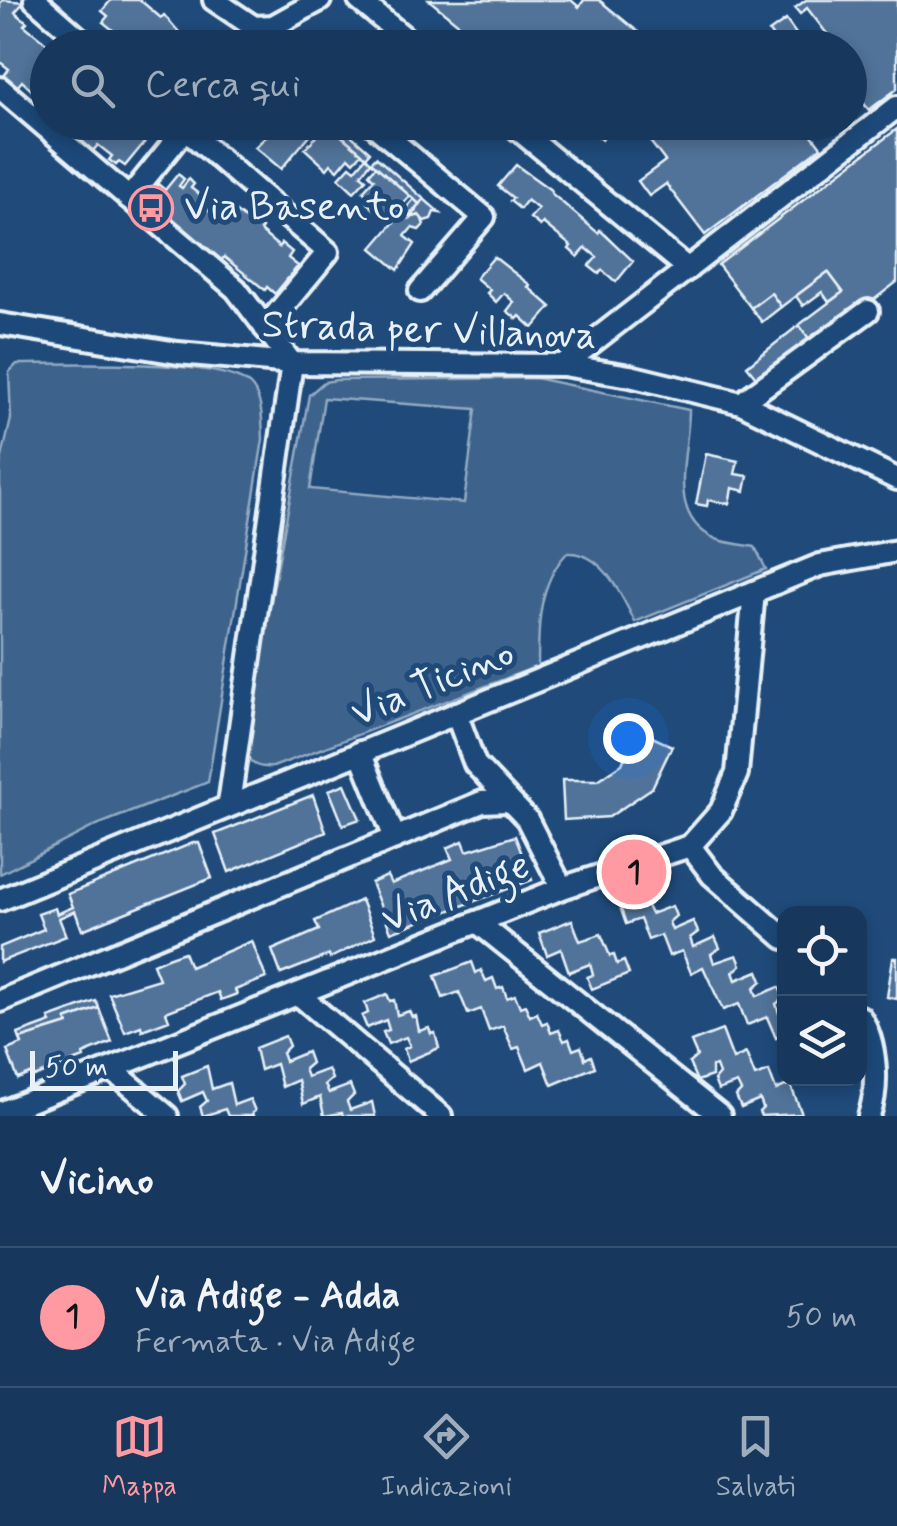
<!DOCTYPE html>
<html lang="it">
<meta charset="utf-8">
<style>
:root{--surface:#17385c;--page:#244365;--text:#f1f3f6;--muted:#9eacbb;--line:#365272;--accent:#ff9aa2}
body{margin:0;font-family:Mynerve,sans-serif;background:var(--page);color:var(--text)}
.controls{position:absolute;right:30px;bottom:30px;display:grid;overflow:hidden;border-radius:20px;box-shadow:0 5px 15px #0003}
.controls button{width:90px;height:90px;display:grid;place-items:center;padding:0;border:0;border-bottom:2px solid var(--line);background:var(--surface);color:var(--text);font:50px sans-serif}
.scale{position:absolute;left:30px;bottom:25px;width:148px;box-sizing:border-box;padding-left:10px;border:5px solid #e8f1f8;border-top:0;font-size:28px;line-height:35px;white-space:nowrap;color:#e8f1f8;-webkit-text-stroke:8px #1f4a7a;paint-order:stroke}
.you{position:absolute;left:628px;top:738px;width:35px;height:35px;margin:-25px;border:8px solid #fff;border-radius:50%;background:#1a73e8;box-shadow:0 0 0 15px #1a73e833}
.badge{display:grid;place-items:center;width:65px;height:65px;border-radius:50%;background:var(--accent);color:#111;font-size:32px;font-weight:700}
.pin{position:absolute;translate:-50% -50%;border:5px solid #fff;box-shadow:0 2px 10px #0006}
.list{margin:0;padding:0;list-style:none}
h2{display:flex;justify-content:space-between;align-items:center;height:130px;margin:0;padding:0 40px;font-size:42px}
h2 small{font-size:32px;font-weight:400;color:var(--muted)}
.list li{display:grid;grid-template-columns:65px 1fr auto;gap:30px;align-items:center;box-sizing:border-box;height:140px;padding:0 40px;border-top:2px solid var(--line)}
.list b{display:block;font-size:38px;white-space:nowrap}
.list p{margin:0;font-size:32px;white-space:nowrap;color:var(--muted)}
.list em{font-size:32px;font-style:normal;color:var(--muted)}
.icon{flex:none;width:55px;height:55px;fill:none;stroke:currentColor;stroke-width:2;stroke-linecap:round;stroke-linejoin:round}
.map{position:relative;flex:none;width:897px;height:1116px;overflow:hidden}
.search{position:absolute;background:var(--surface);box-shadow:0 5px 15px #0003;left:30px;right:30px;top:30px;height:110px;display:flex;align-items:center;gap:25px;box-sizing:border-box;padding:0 35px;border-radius:55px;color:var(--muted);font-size:38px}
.sheet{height:270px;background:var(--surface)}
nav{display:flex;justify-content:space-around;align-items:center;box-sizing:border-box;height:140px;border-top:2px solid var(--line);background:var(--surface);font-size:28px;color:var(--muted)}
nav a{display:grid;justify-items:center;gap:5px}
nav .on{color:var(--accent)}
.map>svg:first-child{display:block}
</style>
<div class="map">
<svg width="897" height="1116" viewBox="0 0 897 1116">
<rect width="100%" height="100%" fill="#1f4a7a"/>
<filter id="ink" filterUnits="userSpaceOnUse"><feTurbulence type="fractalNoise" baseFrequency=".01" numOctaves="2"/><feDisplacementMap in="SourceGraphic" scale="20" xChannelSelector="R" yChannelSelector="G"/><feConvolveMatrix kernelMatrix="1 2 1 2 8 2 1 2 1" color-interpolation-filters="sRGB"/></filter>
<g filter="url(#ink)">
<!-- green -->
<g fill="#3c628c" stroke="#92aac2" stroke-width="2.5" fill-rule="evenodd">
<path d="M17,364C60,364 227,357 252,387C263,401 262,422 263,439L208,782L97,825L0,874V466L11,419L9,372Z"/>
<path d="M535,378L689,410C689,453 664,517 716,539C728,544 743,544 755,547L766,569L635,622C621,595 603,551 567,553C538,584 538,626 538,666L273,767C256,768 250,765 244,748L309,395L324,382L337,380ZM324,398L476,409L464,503L310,489Z"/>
</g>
<!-- building -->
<g fill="#517399" stroke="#e8f1f8" stroke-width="2.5">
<polygon points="3,0 24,2 15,12 27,22 24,25 50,46 46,104 22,81 16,88 3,77 9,69 0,62 0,3"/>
<polygon points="111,0 140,0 161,18 164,15 186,40 189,36 202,48 128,48 120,41 123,38 103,22 108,16 102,11"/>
<polygon points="429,0 571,0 579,7 584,0 599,0 658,48 488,48"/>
<polygon points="806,0 897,0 897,89 869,110 850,86 850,48 838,48 807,8 800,14 795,8"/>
<polygon points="786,20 796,34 780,47 769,32"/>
<polygon points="68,122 138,122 136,126 149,137 125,166 119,162 116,165 109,160 112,156 98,145 92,152 79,142 84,135"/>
<polygon points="292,122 307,122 307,128 312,122 321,122 281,169 255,147 279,125 288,134 295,126"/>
<polygon points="326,122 336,122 370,152 366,157"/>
<polygon points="580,122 616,122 602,140"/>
<polygon points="645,122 802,122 821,147 705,235 666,184 649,196 638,181 665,161 639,127"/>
<polygon points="327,124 362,153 354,162 349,157 338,170 331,164 327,169 305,149"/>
<polygon points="897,129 897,282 814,346 799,325 843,292 828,272 781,307 771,293 751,308 718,265"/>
<polygon points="366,157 371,162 361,175 366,179 354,192 339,178 350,166 355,170"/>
<polygon points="376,157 424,199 419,204 371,162"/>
<polygon points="516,165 552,191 551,193 598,233 600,230 633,261 616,282 602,270 599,274 589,266 597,257 586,248 578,257 569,249 571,246 543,223 540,226 530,218 538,209 527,200 520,209 510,201 513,198 498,186"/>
<polygon points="376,166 410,196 388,221 366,202 369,198 363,191 374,179 369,174"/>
<polygon points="178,174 184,179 179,186 182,188 189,179 194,184 191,188 205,199 201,204 214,214 224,202 252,225 254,222 262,228 260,231 279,247 281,243 292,252 288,258 298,266 275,294 267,287 265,290 224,257 221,261 153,205 156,202 148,196 158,184 165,190"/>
<polygon points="414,199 419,204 409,216 421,216 424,225 419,230 412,228 405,236 415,244 398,270 372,248"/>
<polygon points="424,199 440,213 434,212 431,219 424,221 419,215 411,218"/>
<polygon points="494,257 530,285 528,287 551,307 533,328 520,316 517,319 507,311 514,302 504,293 496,302 487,293 490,290 476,278"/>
<polygon points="828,272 843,292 829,302 822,292 803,306 796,296"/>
<polygon points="771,293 781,307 762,322 751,308"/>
<polygon points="799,325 812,343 760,382 747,366"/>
<polygon points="706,454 738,461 735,474 748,476 745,491 732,488 729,504 708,500 707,506 696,504"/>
<polygon points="650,736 672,746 652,788 609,817 564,820 562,780 598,780 622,764 630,745"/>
<polygon points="345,784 360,819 343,825 329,790"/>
<polygon points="313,795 326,832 229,872 215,834"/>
<polygon points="515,836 532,880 391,932 371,883 387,876 391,884 452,859 447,848 463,841 467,851"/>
<polygon points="193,843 199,843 212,878 82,930 75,911 59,918 66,936 0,962 0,947 44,929 38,914 55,908 57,914 73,907 68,894"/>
<polygon points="651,888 655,899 647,906 651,914 672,906 676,916 669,922 672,930 693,921 698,932 690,938 693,947 715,937 720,948 711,954 714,963 737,955 741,965 733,972 736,980 758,971 762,981 754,988 757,996 779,987 784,998 776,1004 779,1013 784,1010 784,1034 776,1038 767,1017 747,1025 739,1004 723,1010 703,967 691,973 682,951 669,956 661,935 648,940 640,919 626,924 618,901"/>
<polygon points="361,900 375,936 330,958 329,955 281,974 272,950 319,930 315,921"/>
<polygon points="572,920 580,941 601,934 610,956 614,955 617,964 624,961 629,974 592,989 587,977 593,975 590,964 569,972 561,949 547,955 539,933"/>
<polygon points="252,941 266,978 235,990 237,994 221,1000 218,992 166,1012 169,1020 142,1030 141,1026 125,1032 109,994 159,979 153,964 167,958 184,952 190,967"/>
<polygon points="893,958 897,958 897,999 887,997"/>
<polygon points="472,962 476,973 481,970 486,981 493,978 497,989 503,987 507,998 515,995 520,1007 525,1005 530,1016 537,1013 542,1024 547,1022 551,1033 559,1030 564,1041 569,1039 573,1050 581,1047 585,1059 591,1056 595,1067 552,1085 543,1062 528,1069 519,1047 513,1049 503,1026 489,1031 481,1009 468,1014 459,992 443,998 435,976"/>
<polygon points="387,994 390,1001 394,1000 397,1015 409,1011 412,1017 416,1016 419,1031 429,1028 431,1034 435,1033 439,1048 408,1061 404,1049 410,1046 406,1037 388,1044 383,1032 389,1030 386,1020 367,1028 362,1016 368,1013 365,1003"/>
<polygon points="96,1001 99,1008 66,1020 68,1024 20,1039 18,1034 51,1022 49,1018"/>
<polygon points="99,1008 112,1042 83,1054 84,1058 34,1077 33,1073 18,1079 7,1050 22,1044 20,1039 68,1024 66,1020"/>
<polygon points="722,1030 733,1059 746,1053 755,1076 769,1071 776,1090 790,1084 802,1114 761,1116 759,1112 763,1108 760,1100 741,1108 736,1096 741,1091 737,1083 718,1090 714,1080 719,1074 716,1066 712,1067 712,1076 697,1081 689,1063 697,1056 691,1042"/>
<polygon points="285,1036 289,1046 282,1053 285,1061 307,1052 311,1063 304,1069 307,1077 328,1069 332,1079 325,1085 329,1093 350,1085 354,1095 347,1102 350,1110 372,1102 375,1116 343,1116 342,1113 324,1116 320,1097 303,1104 298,1080 282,1087 276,1064 260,1070 255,1048"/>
<polygon points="207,1066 212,1089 229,1083 234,1105 250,1099 255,1111 252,1113 253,1116 228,1116 225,1109 203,1116 200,1107 207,1101 203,1092 182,1101 178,1091 185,1084 182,1076"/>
</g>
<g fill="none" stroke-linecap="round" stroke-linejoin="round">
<defs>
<g id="minor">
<polyline points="35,0 90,48"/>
<polyline points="214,0 254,27 273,26 320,0"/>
<polyline points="359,0 417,48"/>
<polyline points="254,27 279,48"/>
<polyline points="0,88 236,289 292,363"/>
<polyline points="177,122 328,252 265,328"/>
<polyline points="370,122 484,217 420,291"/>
<polyline points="509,122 688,269"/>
<polyline points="129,198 185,129"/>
<polyline points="0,324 178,353 292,363 563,365 630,376 741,403 897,479"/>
<polyline points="563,365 897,107"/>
<polyline points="741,403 868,311"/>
<polyline points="456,713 475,764 527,819 562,888"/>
<polyline points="360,752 395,838"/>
<polyline points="229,804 292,363"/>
<polyline points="690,846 712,875 784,938"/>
<polyline points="0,900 820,565 897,551"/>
<polyline points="477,922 720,1116"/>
<polyline points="298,994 441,1116"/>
<polyline points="0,1001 482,802 507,801"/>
<path d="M860,1017C877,1043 879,1087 869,1116"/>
<polyline points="111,1069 167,1116"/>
<polyline points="0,1113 562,888 690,846 721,811 737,773 754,592"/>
</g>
</defs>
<!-- minor casing -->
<use href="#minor" stroke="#e8f1f8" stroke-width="28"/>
<!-- minor -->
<use href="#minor" stroke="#1f4a7a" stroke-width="20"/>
</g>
</g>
<!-- icons -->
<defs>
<symbol id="bus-ring" viewBox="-11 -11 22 22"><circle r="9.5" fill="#1f4a7a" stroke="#ff9aa2" stroke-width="1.5"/><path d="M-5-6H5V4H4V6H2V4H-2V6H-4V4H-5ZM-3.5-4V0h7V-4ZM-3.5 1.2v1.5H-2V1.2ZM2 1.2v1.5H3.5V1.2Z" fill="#ff9aa2"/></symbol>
</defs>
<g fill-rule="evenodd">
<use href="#bus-ring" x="126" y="183" width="50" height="50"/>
</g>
<g text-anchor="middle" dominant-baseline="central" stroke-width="10" stroke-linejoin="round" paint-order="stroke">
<!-- poi labels -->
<g font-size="40" fill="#e8f1f8" stroke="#1f4a7a" text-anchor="start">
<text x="184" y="208">Via Basento</text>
</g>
<!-- street labels -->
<g font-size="40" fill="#e8f1f8" stroke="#1f4a7a">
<text transform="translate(429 331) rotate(2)">Strada per Villanova</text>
<text transform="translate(433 684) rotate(-22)">Via Ticino</text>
<text transform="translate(456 893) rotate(-22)">Via Adige</text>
</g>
</g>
</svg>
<div class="controls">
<button><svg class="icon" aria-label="locate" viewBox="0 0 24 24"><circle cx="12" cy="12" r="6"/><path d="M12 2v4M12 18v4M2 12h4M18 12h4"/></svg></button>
<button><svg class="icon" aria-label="layers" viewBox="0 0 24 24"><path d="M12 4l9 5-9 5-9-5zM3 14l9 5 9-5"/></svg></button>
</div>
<div class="scale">50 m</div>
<div class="you"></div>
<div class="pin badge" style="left:634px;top:872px">1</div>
<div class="search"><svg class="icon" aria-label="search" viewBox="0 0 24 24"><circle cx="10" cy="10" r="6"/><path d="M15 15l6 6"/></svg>Cerca qui</div>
</div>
<section class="sheet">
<h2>Vicino<small></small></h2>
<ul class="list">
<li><span class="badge">1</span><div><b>Via Adige - Adda</b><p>Fermata · Via Adige</p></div><em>50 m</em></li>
</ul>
</section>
<nav>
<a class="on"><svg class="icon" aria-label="map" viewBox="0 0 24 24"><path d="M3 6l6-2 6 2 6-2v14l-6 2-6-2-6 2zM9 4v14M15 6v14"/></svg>Mappa</a>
<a><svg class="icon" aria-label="directions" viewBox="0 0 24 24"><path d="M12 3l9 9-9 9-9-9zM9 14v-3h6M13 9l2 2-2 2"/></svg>Indicazioni</a>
<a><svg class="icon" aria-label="saved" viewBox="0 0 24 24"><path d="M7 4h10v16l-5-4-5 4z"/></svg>Salvati</a>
</nav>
